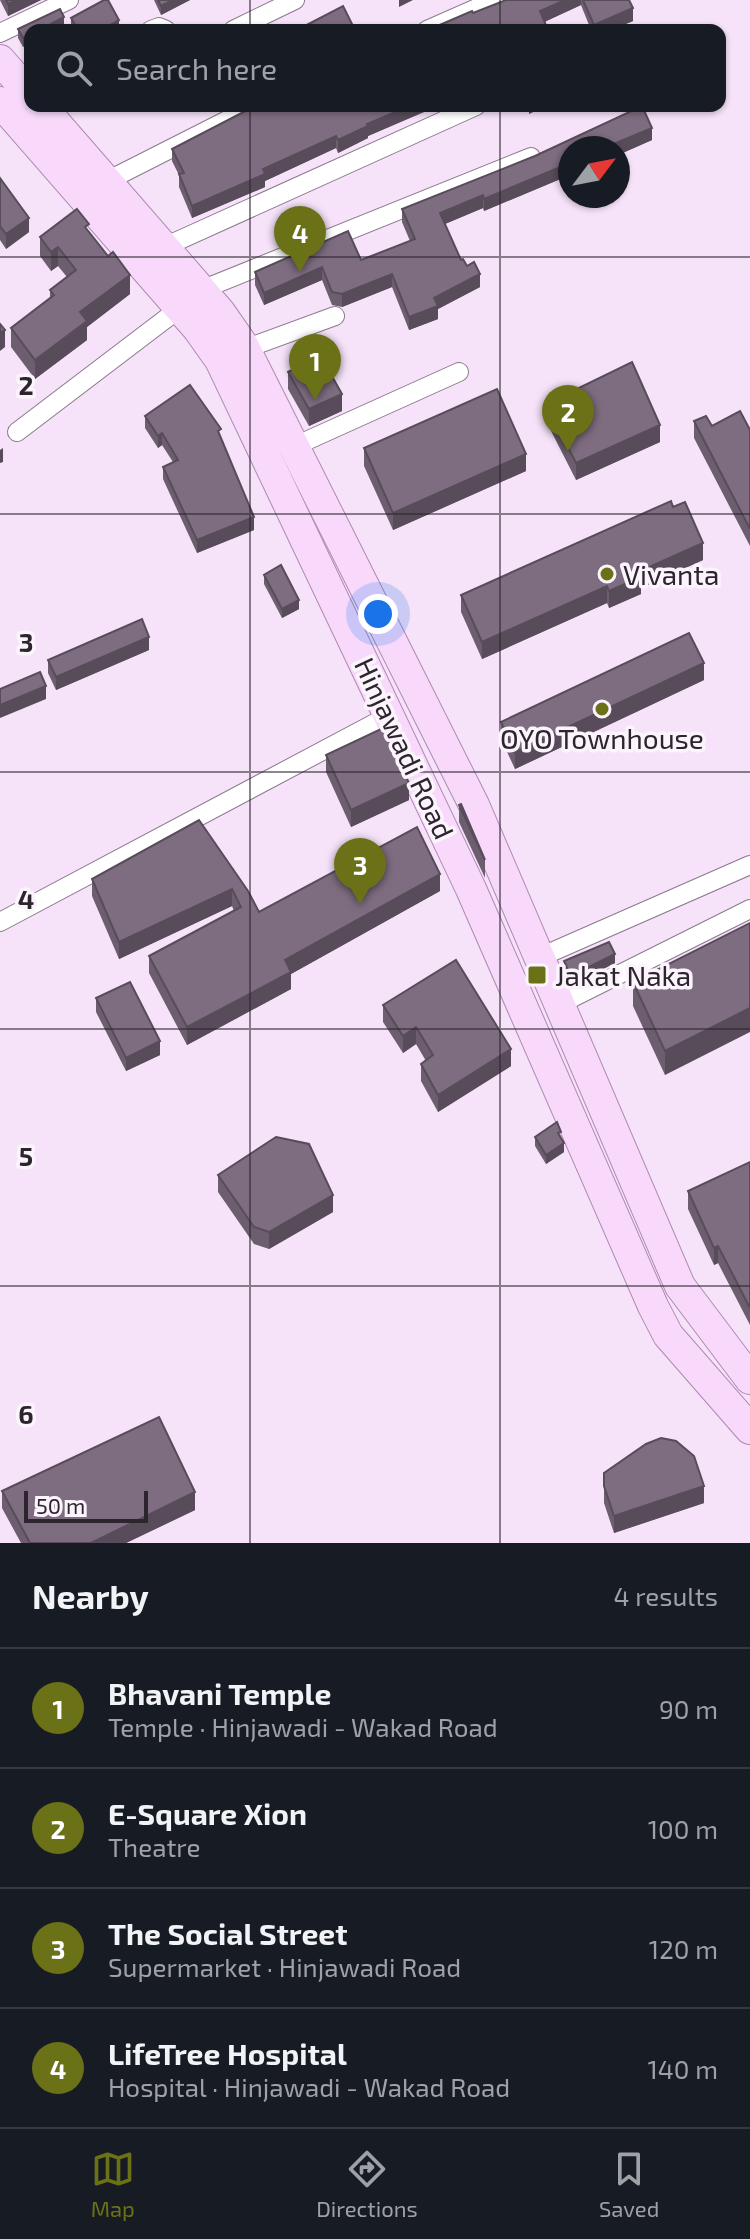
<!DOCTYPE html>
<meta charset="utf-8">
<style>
:root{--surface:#171b24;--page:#20242c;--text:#f1f3f6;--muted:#9ea1a6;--line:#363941;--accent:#6b7117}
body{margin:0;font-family:"Exo 2",sans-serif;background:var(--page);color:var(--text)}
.compass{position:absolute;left:558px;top:136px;width:72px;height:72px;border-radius:50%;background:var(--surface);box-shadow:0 2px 6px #0004;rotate:58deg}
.scale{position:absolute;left:24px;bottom:20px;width:124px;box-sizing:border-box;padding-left:8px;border:4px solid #2c252d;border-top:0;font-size:22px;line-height:28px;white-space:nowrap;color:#2c252d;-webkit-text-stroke:6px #fcf4fd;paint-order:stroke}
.you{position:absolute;left:378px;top:614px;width:28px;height:28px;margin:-20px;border:6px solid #fff;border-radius:50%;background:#1a73e8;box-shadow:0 0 0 12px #1a73e833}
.badge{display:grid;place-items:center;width:52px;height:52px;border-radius:50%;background:var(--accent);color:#fff;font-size:26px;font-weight:700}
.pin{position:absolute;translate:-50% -66px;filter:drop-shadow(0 2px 4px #0008)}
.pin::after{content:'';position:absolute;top:42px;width:28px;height:24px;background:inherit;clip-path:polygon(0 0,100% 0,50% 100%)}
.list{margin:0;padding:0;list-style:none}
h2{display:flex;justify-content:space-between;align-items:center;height:104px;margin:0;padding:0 32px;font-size:34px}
h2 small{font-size:26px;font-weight:400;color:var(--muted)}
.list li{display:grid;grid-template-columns:52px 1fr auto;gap:24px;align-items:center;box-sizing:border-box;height:120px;padding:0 32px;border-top:2px solid var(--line)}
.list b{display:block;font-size:30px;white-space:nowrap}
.list p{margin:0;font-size:26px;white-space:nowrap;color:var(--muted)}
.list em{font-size:26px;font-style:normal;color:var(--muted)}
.icon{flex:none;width:44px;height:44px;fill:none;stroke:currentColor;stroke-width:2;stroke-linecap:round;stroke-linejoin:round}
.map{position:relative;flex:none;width:750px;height:1543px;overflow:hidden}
.search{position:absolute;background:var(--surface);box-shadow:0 2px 6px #0004;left:24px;right:24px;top:24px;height:88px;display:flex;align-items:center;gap:20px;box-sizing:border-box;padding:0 28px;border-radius:16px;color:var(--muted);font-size:30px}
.sheet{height:584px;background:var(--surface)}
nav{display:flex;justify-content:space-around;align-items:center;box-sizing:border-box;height:112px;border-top:2px solid var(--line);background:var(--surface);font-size:22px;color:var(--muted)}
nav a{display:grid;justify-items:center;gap:4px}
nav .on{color:var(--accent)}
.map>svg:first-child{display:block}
</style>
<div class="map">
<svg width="750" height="1543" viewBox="0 0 750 1543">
<rect width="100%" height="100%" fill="#f6e2f9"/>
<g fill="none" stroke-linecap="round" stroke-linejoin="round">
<defs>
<g id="minor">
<polyline points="151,30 159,27 166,30"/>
<polyline points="233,30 295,0"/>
<polyline points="427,30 495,0"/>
<polyline points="0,33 69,0"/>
<polyline points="107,181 255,106"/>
<polyline points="164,247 476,106"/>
<polyline points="201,290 531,157"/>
<polyline points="245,349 335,316"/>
<polyline points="17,432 180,308"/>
<polyline points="295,446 459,372"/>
<polyline points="0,922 390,715"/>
<polyline points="538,958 750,865"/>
<polyline points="558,1005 750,909"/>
</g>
<g id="primary">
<polyline points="0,60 30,94"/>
<polyline points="0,102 198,329 220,360 471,889 653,1306 668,1335 750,1429"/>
<polyline points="41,106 220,312 243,345 474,805 680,1286 750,1379"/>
</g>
</defs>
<!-- minor casing -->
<use href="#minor" stroke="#8b798d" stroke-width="20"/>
<!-- primary casing -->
<use href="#primary" stroke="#ae89b2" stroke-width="32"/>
<!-- minor -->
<use href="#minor" stroke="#fff" stroke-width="18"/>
<!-- primary -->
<use href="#primary" stroke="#f8d9fc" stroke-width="30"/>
</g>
<!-- wall -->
<g fill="#6c5e6e">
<polygon points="0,0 41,0 8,16"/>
<polygon points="154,0 190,0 161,15"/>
<polygon points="506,0 629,0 633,21 611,30 591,30 581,5 544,22 473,13"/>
<polygon points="71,18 119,29 73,30 71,26"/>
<polygon points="64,26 57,30 30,30 23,47 18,38 18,29"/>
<polygon points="642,106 652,128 652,140 618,155 618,148 570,148 570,175 484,211 483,208 445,224 461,260 463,259 467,266 474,262 480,274 480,287 438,309 438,319 409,330 392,287 342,307 332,305 322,280 264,305 255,285 255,272 348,231 361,260 410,241 402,222 402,209 535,156"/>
<polygon points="429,110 368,136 368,138 338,153 336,148 265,181 265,187 192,218 179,187 179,175 172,161 172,149"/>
<polygon points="0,178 29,232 6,249 0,240"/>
<polygon points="89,232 130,294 87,327 87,340 35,379 11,347 11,328 50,298 50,290 67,277 58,266 51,271 40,256 40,237"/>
<polygon points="288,372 342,411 309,426 288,389"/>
<polygon points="546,404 660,442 576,480 546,421"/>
<polygon points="145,416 221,437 254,530 197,553 163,479 163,467 173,462 162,445 158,448 145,428"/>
<polygon points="694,421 712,426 750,430 750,546 694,438"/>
<polygon points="364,448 526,471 393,530 364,466"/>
<polygon points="673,507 703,560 641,588 641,594 609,608 607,603 482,659 461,612 461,595"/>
<polygon points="264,575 299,609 282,618 264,584"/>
<polygon points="149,650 56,690 48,673 48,660"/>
<polygon points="704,680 515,769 501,739 501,722"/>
<polygon points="326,755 409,800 351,827 326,772"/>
<polygon points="459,805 485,860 485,878 459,822"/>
<polygon points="199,820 259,912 440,891 291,974 291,989 187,1045 149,973 149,956 234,911 232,906 119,959 92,896 92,879"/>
<polygon points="750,923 665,1075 633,1006 633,982"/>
<polygon points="564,961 615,963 571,985 564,970"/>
<polygon points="96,998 160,1055 126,1071 96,1012"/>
<polygon points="383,1005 511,1066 438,1112 421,1081 421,1064 426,1061 416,1044 403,1053 383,1022"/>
<polygon points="535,1137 564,1152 546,1164 535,1146"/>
<polygon points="750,1162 750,1325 718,1263 714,1265 688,1209 688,1191"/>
<polygon points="218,1175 333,1212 269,1249 254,1244 218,1192"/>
<polygon points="604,1473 704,1503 614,1533 604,1503"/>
<polygon points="2,1491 195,1510 126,1543 21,1543 2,1508"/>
</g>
<!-- shaded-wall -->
<g fill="#584c5a">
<polygon points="16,0 41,0 8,16 8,4"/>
<polygon points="173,0 190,0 161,15 161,6"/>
<polygon points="399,0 413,0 399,7"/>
<polygon points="565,0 581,0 581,5 540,24 540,11"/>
<polygon points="633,8 633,21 611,30 594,30 594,25"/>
<polygon points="64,17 64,26 57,30 40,30"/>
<polygon points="119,20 119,29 118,30 101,30"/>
<polygon points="30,35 30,44 23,47 23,38"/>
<polygon points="410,106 437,106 368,136 368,138 338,153 338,140 367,124"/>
<polygon points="529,106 546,106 529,114"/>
<polygon points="652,128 652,140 618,155 618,148 604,148"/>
<polygon points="336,136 336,148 265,181 265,187 192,218 192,206 263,169"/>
<polygon points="570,163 570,175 484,211 484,199"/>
<polygon points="483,195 483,208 440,226 440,213"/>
<polygon points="29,218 29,232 6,249 6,234"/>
<polygon points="58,247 58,266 51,271 51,252"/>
<polygon points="322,267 322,280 264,305 264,293"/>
<polygon points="392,274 392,287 342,307 342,294"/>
<polygon points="480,274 480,287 438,309 438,319 409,330 409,317 434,298"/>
<polygon points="130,275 130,294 87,327 87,340 35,379 35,360 80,312"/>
<polygon points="5,330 5,347 0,351 0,333"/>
<polygon points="342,394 342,411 309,426 309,409"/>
<polygon points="660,425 660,442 576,480 576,463"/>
<polygon points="162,433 162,445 158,448 158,436"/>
<polygon points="3,448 3,462 0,463 0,450"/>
<polygon points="526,454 526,471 393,530 393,513"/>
<polygon points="254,517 254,530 197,553 197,540"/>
<polygon points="703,543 703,560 641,588 641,594 609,608 609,591 638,572"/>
<polygon points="607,586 607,603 482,659 482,642"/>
<polygon points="299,600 299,609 282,618 282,609"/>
<polygon points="149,637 149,650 56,690 56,677"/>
<polygon points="704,663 704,680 515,769 515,752"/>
<polygon points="46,686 46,699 0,718 0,705"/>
<polygon points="409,783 409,800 351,827 351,810"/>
<polygon points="440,874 440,891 291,974 291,989 187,1045 187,1027 285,960"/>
<polygon points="232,889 232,906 119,959 119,942"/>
<polygon points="615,954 615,963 571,985 571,976"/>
<polygon points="750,1008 750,1032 665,1075 665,1051"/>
<polygon points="416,1027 416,1044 403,1053 403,1036"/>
<polygon points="160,1041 160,1055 126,1071 126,1058"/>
<polygon points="511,1049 511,1066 438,1112 438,1095"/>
<polygon points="564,1143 564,1152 546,1164 546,1155"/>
<polygon points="333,1195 333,1212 269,1249 269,1232"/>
<polygon points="718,1246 718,1263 714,1265 714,1248"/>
<polygon points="704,1486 704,1503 614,1533 614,1516"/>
<polygon points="195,1492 195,1510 126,1543 91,1543"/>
</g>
<!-- building -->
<g fill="#7e6d80" stroke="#584c5a" stroke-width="2">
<polygon points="6,0 16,0 8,4"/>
<polygon points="104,0 108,0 119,20 101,30 78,30 71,18"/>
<polygon points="158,0 173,0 161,6"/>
<polygon points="506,0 565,0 540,11 548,30 428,30 472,11 473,13"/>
<polygon points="583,0 629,0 633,8 594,25"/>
<polygon points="343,6 355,30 297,30"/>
<polygon points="60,9 64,17 40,30 30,30 30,35 23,38 18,29"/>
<polygon points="255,106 410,106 367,124 368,126 338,140 336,136 263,169 265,174 192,206 179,174 184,173 172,149"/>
<polygon points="642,106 652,128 604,148 570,148 570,163 484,199 483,195 440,213 461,260 463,259 467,266 474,262 480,274 434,298 438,306 409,317 392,274 342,294 332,292 322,267 264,293 255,272 348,231 361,260 415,239 402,209 535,156"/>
<polygon points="0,178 29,218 6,234 0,226"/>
<polygon points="77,209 89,224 85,227 108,256 113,252 130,275 80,312 87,321 35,360 11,328 54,295 50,290 76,270 58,247 51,252 40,237"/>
<polygon points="0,324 5,330 0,333"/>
<polygon points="320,355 342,394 309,409 288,372"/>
<polygon points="632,362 660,425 576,463 546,404"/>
<polygon points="190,385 221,429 218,431 254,517 197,540 163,467 178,460 162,433 158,436 145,416"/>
<polygon points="497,389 526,454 393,513 364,448"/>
<polygon points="740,411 750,430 750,529 694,421 706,416 712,426"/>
<polygon points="671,501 673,507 685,502 703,543 638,572 641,577 609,591 607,586 482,642 461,595"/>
<polygon points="281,565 299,600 282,609 264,575"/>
<polygon points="142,619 149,637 56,677 48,660"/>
<polygon points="689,633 704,663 515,752 501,722"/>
<polygon points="40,672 46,686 0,705 0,689"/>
<polygon points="383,728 409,783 351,810 326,755"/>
<polygon points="461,804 485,860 459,805"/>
<polygon points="199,820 248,891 259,912 417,827 440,874 285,960 291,972 187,1027 149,956 241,907 232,889 119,942 92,879"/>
<polygon points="750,923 750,1008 665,1051 633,982"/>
<polygon points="609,942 615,954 571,976 564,961"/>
<polygon points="456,960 511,1049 438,1095 421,1064 433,1055 416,1027 403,1036 383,1005"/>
<polygon points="130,982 160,1041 126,1058 96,998"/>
<polygon points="557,1122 561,1132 558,1133 564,1143 546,1155 535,1137"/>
<polygon points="276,1137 309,1144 333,1195 269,1232 254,1227 218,1175"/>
<polygon points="750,1162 750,1308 718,1246 714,1248 688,1191"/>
<polygon points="159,1417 195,1492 91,1543 30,1543 2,1491"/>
<polygon points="661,1438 676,1441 694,1456 704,1486 614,1516 604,1486 604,1473 646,1444"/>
</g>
<!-- grid -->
<path fill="none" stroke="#2c252d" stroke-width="2" stroke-opacity="0.55" d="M250,0V30M500,0V30M250,106V1543M500,106V1543M0,257H750M0,514H750M0,772H750M0,1029H750M0,1286H750"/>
<!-- markers -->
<g fill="#6b7117" stroke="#fcf4fd" stroke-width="3">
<circle cx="607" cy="574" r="8"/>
<circle cx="602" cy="709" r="8"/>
<rect x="527" y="965" width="20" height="20" rx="4"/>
</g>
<g text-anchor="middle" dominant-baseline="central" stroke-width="7" stroke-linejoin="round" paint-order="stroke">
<!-- poi labels -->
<g font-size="28" fill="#2c252d" stroke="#fcf4fd" text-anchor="start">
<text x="623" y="574">Vivanta</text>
<text x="602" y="738" text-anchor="middle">OYO Townhouse</text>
<text x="555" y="975">Jakat Naka</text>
</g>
<!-- street labels -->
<g font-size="28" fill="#2c252d" stroke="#fcf4fd">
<text transform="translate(405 748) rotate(65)">Hinjawadi Road</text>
</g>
</g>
<g font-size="26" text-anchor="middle" font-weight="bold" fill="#2c252d" stroke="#fcf4fd" stroke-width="7" stroke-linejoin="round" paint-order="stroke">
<text x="26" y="395">2</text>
<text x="26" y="652">3</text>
<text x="26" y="909">4</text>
<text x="26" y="1166">5</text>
<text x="26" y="1424">6</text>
</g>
</svg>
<svg class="compass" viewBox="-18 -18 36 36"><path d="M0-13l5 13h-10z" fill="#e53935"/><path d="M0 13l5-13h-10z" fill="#9ea1a6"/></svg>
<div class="scale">50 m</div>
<div class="you"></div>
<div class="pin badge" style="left:315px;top:400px">1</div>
<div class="pin badge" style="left:568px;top:451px">2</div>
<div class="pin badge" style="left:360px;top:904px">3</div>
<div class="pin badge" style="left:300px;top:272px">4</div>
<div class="search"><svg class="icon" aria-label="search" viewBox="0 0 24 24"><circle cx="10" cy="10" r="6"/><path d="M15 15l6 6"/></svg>Search here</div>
</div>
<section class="sheet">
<h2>Nearby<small>4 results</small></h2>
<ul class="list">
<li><span class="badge">1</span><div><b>Bhavani Temple</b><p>Temple · Hinjawadi - Wakad Road</p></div><em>90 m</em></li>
<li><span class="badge">2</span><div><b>E-Square Xion</b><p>Theatre</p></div><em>100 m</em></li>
<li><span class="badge">3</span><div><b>The Social Street</b><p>Supermarket · Hinjawadi Road</p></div><em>120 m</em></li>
<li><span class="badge">4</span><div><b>LifeTree Hospital</b><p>Hospital · Hinjawadi - Wakad Road</p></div><em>140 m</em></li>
</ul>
</section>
<nav>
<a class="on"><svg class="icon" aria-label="map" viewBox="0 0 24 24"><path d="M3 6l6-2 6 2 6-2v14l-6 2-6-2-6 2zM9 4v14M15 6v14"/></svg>Map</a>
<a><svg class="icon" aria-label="directions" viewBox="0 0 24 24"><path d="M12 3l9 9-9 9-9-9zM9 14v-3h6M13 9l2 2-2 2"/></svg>Directions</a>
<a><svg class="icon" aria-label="saved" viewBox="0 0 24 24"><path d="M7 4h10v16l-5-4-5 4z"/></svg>Saved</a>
</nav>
